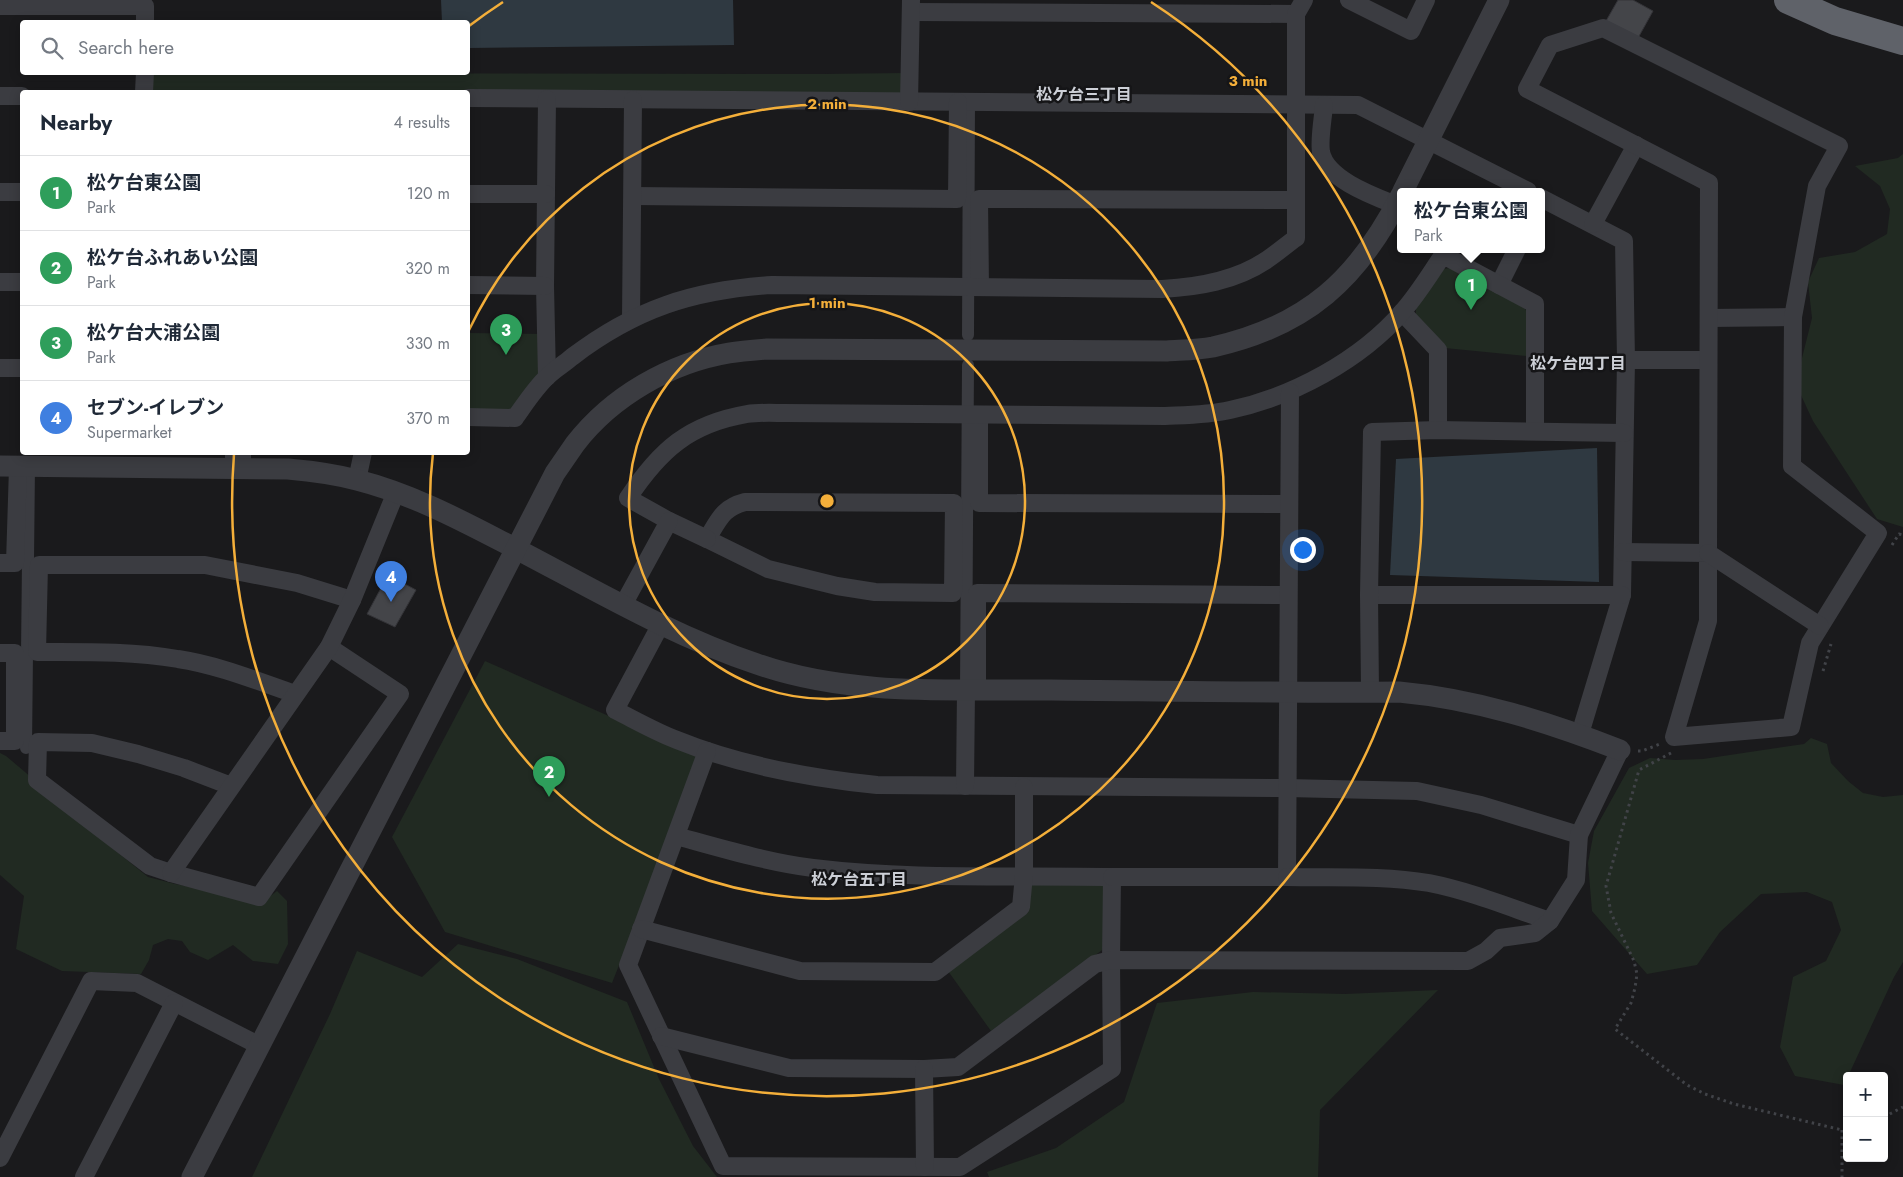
<!DOCTYPE html>
<meta charset="utf-8">
<style>
:root{--surface:#fff;--page:#f2f2f3;--text:#1f2937;--muted:#747a83;--line:#e0e1e3;--accent:#b45309}
body{margin:0;font-family:Jost,"Noto Sans JP",sans-serif;background:var(--page);color:var(--text)}
.controls{position:absolute;right:15px;bottom:15px;display:grid;overflow:hidden;border-radius:5px;box-shadow:0 2px 12px #0003}
.controls button{width:45px;height:45px;display:grid;place-items:center;padding:0;border:0;border-bottom:1px solid var(--line);background:var(--surface);color:var(--text);font:25px sans-serif}
.you{position:absolute;left:1302px;top:549px;width:18px;height:18px;margin:-12px;border:4px solid #fff;border-radius:50%;background:#1a73e8;box-shadow:0 0 0 8px #1a73e833}
.badge{display:grid;place-items:center;width:32px;height:32px;border-radius:50%;background:var(--accent);color:#fff;font-size:16px;font-weight:700}
.pin{position:absolute;translate:-50% -41px;filter:drop-shadow(0 1px 2px #0008)}
.pin::after{content:'';position:absolute;top:26px;width:18px;height:15px;background:inherit;clip-path:polygon(0 0,100% 0,50% 100%)}
.popup{position:absolute;left:1397px;top:188px;width:148px;height:65px;box-sizing:border-box;display:grid;place-content:center;border-radius:5px;background:var(--surface);filter:drop-shadow(0 1px 4px #0005);font-size:16px;white-space:nowrap;color:var(--muted)}
.popup b{font-size:19px;color:var(--text)}
.popup::after{content:'';position:absolute;left:50%;top:100%;margin-left:-10px;border:10px solid transparent;border-top-color:var(--surface)}
.list{margin:0;padding:0;list-style:none}
h2{display:flex;justify-content:space-between;align-items:center;height:65px;margin:0;padding:0 20px;font-size:21px}
h2 small{font-size:16px;font-weight:400;color:var(--muted)}
.list li{display:grid;grid-template-columns:32px 1fr auto;gap:15px;align-items:center;box-sizing:border-box;height:75px;padding:0 20px;border-top:1px solid var(--line)}
.list b{display:block;font-size:19px;white-space:nowrap}
.list p{margin:0;font-size:16px;white-space:nowrap;color:var(--muted)}
.list em{font-size:16px;font-style:normal;color:var(--muted)}
.icon{flex:none;width:28px;height:28px;fill:none;stroke:currentColor;stroke-width:2;stroke-linecap:round;stroke-linejoin:round}
.map{position:relative;flex:none;width:1903px;height:1177px;overflow:hidden}
.search{position:absolute;background:var(--surface);box-shadow:0 2px 12px #0003;left:20px;top:20px;width:450px;height:55px;display:flex;align-items:center;gap:12px;box-sizing:border-box;padding:0 18px;border-radius:5px;color:var(--muted);font-size:19px}
.panel{position:absolute;background:var(--surface);box-shadow:0 2px 12px #0003;left:20px;top:90px;width:450px;height:365px;border-radius:5px}
.map>svg:first-child{display:block}
</style>
<div class="map">
<svg width="1903" height="1177" viewBox="0 0 1903 1177">
<rect width="100%" height="100%" fill="#1a1a1c"/>
<!-- green -->
<g fill="#212a22">
<polygon points="152,73 824,74 905,73 904,95 152,91"/>
<polygon points="1903,154 1903,527 1877,519 1813,421 1800,393 1800,366 1812,318 1808,282 1819,258 1855,252 1887,234 1890,209 1880,186 1855,166 1898,158"/>
<polygon points="1450,268 1523,305 1528,314 1527,356 1445,348 1416,315 1416,307 1442,269"/>
<polygon points="468,333 544,334 545,376 514,415 468,413"/>
<polygon points="485,661 701,757 612,983 445,932 392,837"/>
<polygon points="1811,738 1827,744 1831,763 1848,781 1863,793 1883,797 1903,795 1903,962 1894,977 1844,1085 1795,1076 1780,1047 1793,977 1826,961 1841,930 1832,902 1807,892 1761,894 1720,932 1697,965 1647,974 1592,911 1588,863 1594,831 1629,768 1650,758 1675,760 1703,759 1804,744"/>
<polygon points="0,753 6,756 25,772 85,826 148,877 175,884 265,900 277,891 287,901 288,944 278,964 253,961 233,945 208,960 190,952 182,941 168,939 153,945 149,960 141,974 62,971 16,949 24,896 0,875"/>
<polygon points="1030,882 1107,882 1105,948 991,1031 948,971 1028,911"/>
<polygon points="458,944 517,959 627,1002 659,1079 693,1146 717,1177 252,1177 330,1014 357,951 422,977"/>
<polygon points="1438,990 1320,1110 1318,1177 989,1177 987,1172 1056,1148 1124,1102 1157,1003 1253,992 1345,994"/>
</g>
<!-- water -->
<g fill="#2f3941">
<polygon points="441,0 733,0 734,45 468,48 468,22 442,22"/>
<polygon points="1597,448 1599,582 1390,575 1396,459"/>
</g>
<!-- building -->
<g fill="#444549" stroke="#343438">
<polygon points="1618,0 1633,0 1653,11 1638,38 1606,21"/>
<polygon points="388,575 416,590 395,627 367,614"/>
</g>
<g fill="none" stroke-linecap="round" stroke-linejoin="round">
<!-- path -->
<g stroke="#414348" stroke-width="3" stroke-dasharray="2.5 4" stroke-linecap="butt">
<polyline points="1892,545 1899,534 1903,535"/>
<polyline points="1823,671 1831,644"/>
<polyline points="1638,751 1642,751 1660,744"/>
<polyline points="1671,753 1639,770 1606,886 1611,913 1634,961 1637,974 1635,988 1631,1003 1615,1029 1687,1085 1705,1094 1734,1104 1842,1130 1847,1129"/>
<polyline points="1884,1117 1903,1107"/>
<polyline points="1842,1130 1842,1177"/>
</g>
<!-- pedestrian -->
<g stroke="#3b3c41" stroke-width="12">
<polyline points="968,335 969,102"/>
<polyline points="245,468 245,452"/>
<polyline points="966,690 968,365"/>
<polyline points="26,748 29,466"/>
</g>
<!-- minor -->
<g stroke="#3b3c41" stroke-width="18">
<polyline points="1349,0 1411,31 1426,0"/>
<polyline points="0,6 145,6 145,22"/>
<polyline points="911,12 1296,14"/>
<polyline points="144,92 145,72"/>
<polyline points="0,96 22,96"/>
<polyline points="468,98 1358,105 1528,191"/>
<polyline points="547,99 545,286 547,377"/>
<polyline points="909,102 911,0"/>
<path d="M1324,105C1323,119 1319,139 1321,152C1326,179 1373,196 1396,205"/>
<polyline points="0,192 22,192"/>
<polyline points="468,194 546,194"/>
<polyline points="633,196 957,199 958,102"/>
<polyline points="1541,198 1624,241 1626,360 1622,595 1580,734"/>
<polyline points="1593,224 1636,145"/>
<polyline points="0,282 22,282"/>
<polyline points="468,285 545,286"/>
<polyline points="1499,285 1517,249"/>
<polyline points="980,287 979,199 1296,200"/>
<polyline points="1402,312 1438,350 1438,430"/>
<polyline points="1709,318 1793,317"/>
<polyline points="631,319 633,100"/>
<polyline points="1626,360 1708,360"/>
<polyline points="0,368 22,368"/>
<polyline points="979,415 979,503 1289,504"/>
<path d="M468,417L515,418C525,404 535,388 548,376C555,369 564,364 572,357C635,309 693,290 772,285L1162,289C1198,287 1235,281 1265,261C1276,254 1286,245 1296,238V14L1304,0"/>
<polyline points="234,452 234,468"/>
<polyline points="357,480 363,452"/>
<path d="M745,502L954,503L953,593L875,592L837,586L768,569L707,539C719,520 722,508 745,502Z"/>
<path d="M707,539L669,521L628,498C660,450 689,424 747,414C760,412 774,413 786,413L1165,416C1187,415 1208,415 1230,410C1292,397 1361,360 1403,311C1418,294 1430,274 1443,255L1535,304V431"/>
<polyline points="1623,552 1708,553 1709,183 1527,89 1550,45 1603,28 1839,146 1817,186 1793,317 1792,466 1878,533 1810,643 1791,727 1674,737 1708,621 1708,553"/>
<polyline points="1708,553 1820,626"/>
<polyline points="0,563 15,563 18,467"/>
<polyline points="1369,595 1622,595"/>
<polyline points="623,605 669,521"/>
<path d="M661,624L615,710C635,720 656,732 677,740C741,766 809,778 877,785L1287,788L1417,791L1481,805L1579,835"/>
<polyline points="0,653 15,653 15,741 0,741"/>
<polyline points="977,689 977,593 1288,595"/>
<polyline points="1370,692 1369,595 1372,432 1438,430 1624,433"/>
<path d="M295,694C257,681 218,665 178,659C132,651 85,652 37,652L39,565H205L297,583L352,600"/>
<polyline points="231,786 184,768 138,754 92,743 38,742 37,780 150,866 171,873 259,897 400,694 329,647"/>
<polyline points="965,786 966,690"/>
<path d="M676,836C721,848 766,862 813,868C912,880 1012,875 1112,877L1111,960L1112,1069L960,1167L723,1166L628,965L707,751"/>
<polyline points="171,873 329,647 352,600 396,492"/>
<polyline points="1112,877 1287,877 1290,392"/>
<path d="M1287,877C1334,878 1382,875 1429,883C1470,891 1511,908 1550,921"/>
<polyline points="641,929 800,971 935,972 1021,907 1024,875 1024,787"/>
<polyline points="661,1036 789,1068 924,1069 958,1067 1095,964 1111,960 1468,961 1486,951 1500,938 1535,933 1550,921 1576,880 1579,835 1620,750"/>
<polyline points="924,1069 925,1167"/>
<polyline points="0,1158 91,981 137,983 260,1046"/>
<polyline points="84,1177 174,1003"/>
</g>
<!-- tertiary -->
<g stroke="#3b3c41" stroke-width="21">
<polyline points="1403,191 1499,0"/>
<path d="M0,466L288,469C311,471 334,474 357,480C408,493 455,517 501,541C585,584 667,634 757,664C851,697 953,689 1051,690C1167,691 1283,693 1399,692C1476,699 1548,722 1620,750"/>
<path d="M192,1177L555,473C562,463 568,454 575,444C612,396 670,363 729,353C741,351 754,350 767,349L1167,351C1182,350 1198,350 1213,347C1307,326 1358,279 1401,195"/>
</g>
<!-- trunk -->
<polyline stroke="#5f6269" stroke-width="28" points="1788,0 1835,21 1903,41"/>
</g>
<!-- distance rings -->
<g fill="none" stroke="#f4af3a" stroke-width="2.5">
<circle cx="827" cy="501" r="198"/>
<path d="M469 330A397 397 0 1 1 433 453"/>
<path d="M469 26A595 595 0 0 1 503 2M1151 2A595 595 0 1 1 234 454"/>
</g>
<g text-anchor="middle" dominant-baseline="central" stroke-width="5" stroke-linejoin="round" paint-order="stroke">
<!-- neighbourhood labels -->
<g font-size="16" font-weight="bold" fill="#cdd0d7" stroke="#151517">
<text x="1084" y="94">松ケ台三丁目</text>
<text x="1578" y="363">松ケ台四丁目</text>
<text x="859" y="879">松ケ台五丁目</text>
</g>
</g>
<circle cx="827" cy="501" r="8" fill="#f4af3a" stroke="#151517" stroke-width="2.5"/>
<g font-size="15" text-anchor="middle" font-weight="bold" fill="#f4af3a" stroke="#151517" stroke-width="5" stroke-linejoin="round" paint-order="stroke">
<text x="1248" y="86">3 min</text>
<text x="827" y="109">2 min</text>
<text x="827" y="308">1 min</text>
</g>
</svg>
<div class="controls">
<button>+</button>
<button>−</button>
</div>
<div class="you"></div>
<div class="pin badge" style="left:1471px;top:310px;background:#2e9e5b">1</div>
<div class="popup"><b>松ケ台東公園</b>Park</div>
<div class="pin badge" style="left:549px;top:797px;background:#2e9e5b">2</div>
<div class="pin badge" style="left:506px;top:355px;background:#2e9e5b">3</div>
<div class="pin badge" style="left:391px;top:602px;background:#3f7fe0">4</div>
<div class="search"><svg class="icon" aria-label="search" viewBox="0 0 24 24"><circle cx="10" cy="10" r="6"/><path d="M15 15l6 6"/></svg>Search here</div>
<section class="panel">
<h2>Nearby<small>4 results</small></h2>
<ul class="list">
<li><span class="badge" style="background:#2e9e5b">1</span><div><b>松ケ台東公園</b><p>Park</p></div><em>120 m</em></li>
<li><span class="badge" style="background:#2e9e5b">2</span><div><b>松ケ台ふれあい公園</b><p>Park</p></div><em>320 m</em></li>
<li><span class="badge" style="background:#2e9e5b">3</span><div><b>松ケ台大浦公園</b><p>Park</p></div><em>330 m</em></li>
<li><span class="badge" style="background:#3f7fe0">4</span><div><b>セブン-イレブン</b><p>Supermarket</p></div><em>370 m</em></li>
</ul>
</section>
</div>
